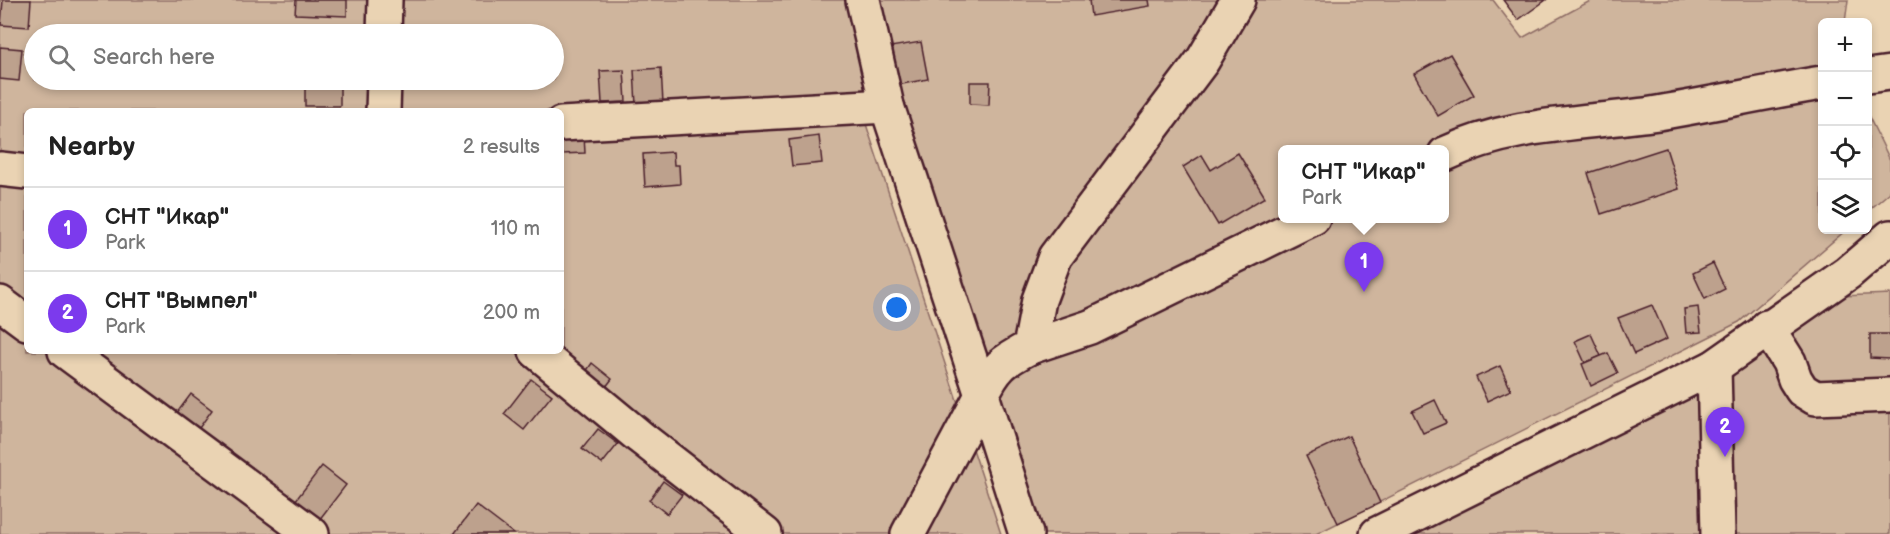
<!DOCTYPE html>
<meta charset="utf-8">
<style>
:root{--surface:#fff;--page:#f2f2f2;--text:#222;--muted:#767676;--line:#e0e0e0;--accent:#7c3aed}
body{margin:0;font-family:"Balsamiq Sans",sans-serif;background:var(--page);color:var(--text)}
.controls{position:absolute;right:18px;top:18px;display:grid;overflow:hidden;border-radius:9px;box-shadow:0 3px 9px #0003}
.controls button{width:54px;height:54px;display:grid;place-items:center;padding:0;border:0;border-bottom:2px solid var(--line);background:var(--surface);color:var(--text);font:30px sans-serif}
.you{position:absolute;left:897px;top:308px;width:21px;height:21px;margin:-15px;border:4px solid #fff;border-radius:50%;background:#1a73e8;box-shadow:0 0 0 9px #1a73e833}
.badge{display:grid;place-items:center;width:39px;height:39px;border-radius:50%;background:var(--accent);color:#fff;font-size:20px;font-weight:700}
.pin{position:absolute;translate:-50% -50px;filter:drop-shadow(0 2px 3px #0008)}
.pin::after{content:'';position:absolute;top:32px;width:21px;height:18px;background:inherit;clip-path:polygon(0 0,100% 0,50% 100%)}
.popup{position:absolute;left:1278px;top:145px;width:171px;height:78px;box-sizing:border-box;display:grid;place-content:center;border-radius:9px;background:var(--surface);filter:drop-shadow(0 2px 4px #0005);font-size:20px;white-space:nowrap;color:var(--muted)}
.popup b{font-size:22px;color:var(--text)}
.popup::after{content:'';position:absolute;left:50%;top:100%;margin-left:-12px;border:12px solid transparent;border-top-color:var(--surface)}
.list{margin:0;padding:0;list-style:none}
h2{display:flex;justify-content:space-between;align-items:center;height:78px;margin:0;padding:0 24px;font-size:26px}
h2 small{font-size:20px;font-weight:400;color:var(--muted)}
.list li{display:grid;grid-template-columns:39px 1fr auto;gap:18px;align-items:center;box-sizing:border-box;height:84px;padding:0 24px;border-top:2px solid var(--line)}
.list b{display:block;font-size:22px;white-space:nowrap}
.list p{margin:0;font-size:20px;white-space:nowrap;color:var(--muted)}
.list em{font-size:20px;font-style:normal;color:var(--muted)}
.icon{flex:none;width:33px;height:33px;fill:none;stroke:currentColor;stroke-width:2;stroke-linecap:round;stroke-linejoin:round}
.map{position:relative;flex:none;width:1890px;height:534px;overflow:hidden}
.search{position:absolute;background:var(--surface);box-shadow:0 3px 9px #0003;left:24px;top:24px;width:540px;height:66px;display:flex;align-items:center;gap:15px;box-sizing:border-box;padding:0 21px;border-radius:33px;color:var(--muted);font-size:22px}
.panel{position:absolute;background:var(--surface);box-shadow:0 3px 9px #0003;left:24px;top:108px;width:540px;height:246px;border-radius:9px}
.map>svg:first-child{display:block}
</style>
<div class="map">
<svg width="1890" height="534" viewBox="0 0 1890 534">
<rect width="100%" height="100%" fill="#ead3b3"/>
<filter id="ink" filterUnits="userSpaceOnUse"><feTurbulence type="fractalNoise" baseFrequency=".0167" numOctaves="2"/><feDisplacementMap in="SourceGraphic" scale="12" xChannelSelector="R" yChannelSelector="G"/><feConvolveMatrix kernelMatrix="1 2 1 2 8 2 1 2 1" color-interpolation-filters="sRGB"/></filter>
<g filter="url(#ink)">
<!-- green -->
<g fill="#cfb59d" stroke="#8c6a64" stroke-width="1.5" fill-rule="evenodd">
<path d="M0,0H1493L1522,38L1592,0H1848L1845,22H1822V230H1846L1739,322L1316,534H1035L891,96L561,111H27V158L0,155ZM34,34H554V80H34ZM1283,150H1445V218H1283Z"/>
<polygon points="863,115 1001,534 0,534 0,183 27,186 27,351 561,351 561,134"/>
<polygon points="1868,115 1890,160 1890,192 1868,211"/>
<polygon points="1890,294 1890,534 1410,534 1841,296"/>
</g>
<!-- building -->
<g fill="#bda18d" stroke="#4a1f2b" stroke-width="1.5">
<polygon points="3,0 31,0 29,27 1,25"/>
<polygon points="296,0 347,0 347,16 295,14"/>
<polygon points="1089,0 1149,0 1150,6 1091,16"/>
<polygon points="1503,0 1546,0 1518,20"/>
<polygon points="921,42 928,79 897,85 890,47"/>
<polygon points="0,47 22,49 19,81 0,79"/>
<polygon points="1450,54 1474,95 1438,116 1414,74"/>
<polygon points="661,68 663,103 636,105 634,70"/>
<polygon points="624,70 626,102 602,103 600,71"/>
<rect x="305" y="80" width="35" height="26"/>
<polygon points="970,82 990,82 989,105 970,104"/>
<polygon points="584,135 585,153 561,154 561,136"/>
<polygon points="819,136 822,163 792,166 789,140"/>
<polygon points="1666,148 1679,189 1601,214 1588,173"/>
<polygon points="673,152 674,165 679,165 680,184 645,187 643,154"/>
<polygon points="1238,153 1265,197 1218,225 1183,167 1202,155 1211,170"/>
<polygon points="1713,263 1725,289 1705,299 1693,273"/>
<polygon points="1652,305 1667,339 1634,354 1618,318"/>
<polygon points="1698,307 1701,332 1686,333 1684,309"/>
<polygon points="1591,334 1601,356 1585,363 1575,341"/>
<polygon points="1870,334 1890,334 1890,359 1870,358"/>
<polygon points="1608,353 1618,373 1591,386 1582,364"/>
<polygon points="592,363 612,379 598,397 578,383"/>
<polygon points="1500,366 1511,390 1487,401 1476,377"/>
<polygon points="531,379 552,395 524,430 504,414"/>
<polygon points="191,394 212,410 197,431 176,414"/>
<polygon points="1435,400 1446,423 1423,433 1412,411"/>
<polygon points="598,429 618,444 602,464 582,449"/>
<polygon points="1349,436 1380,503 1338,523 1306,456"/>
<polygon points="322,466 346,485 319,520 295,501"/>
<polygon points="663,481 682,495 667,514 649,500"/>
<polygon points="476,505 514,534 454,534"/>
</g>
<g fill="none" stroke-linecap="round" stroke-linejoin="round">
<defs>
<g id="minor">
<polyline points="863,0 887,106 982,395 908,534"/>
<polyline points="384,34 385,0"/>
<polyline points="1868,76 1890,73"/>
<polyline points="383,111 384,80"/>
<polyline points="561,124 887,106"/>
<path d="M1445,154C1510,123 1581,124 1651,114C1708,105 1765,92 1822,83"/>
<polyline points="0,169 27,172"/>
<polyline points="0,303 27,323"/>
<polyline points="1767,327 1789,362 1795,379 1802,390 1815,398 1890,395"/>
<polyline points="1030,347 1090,327 1313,218"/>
<polyline points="65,351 312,534"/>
<polyline points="536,351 640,437 765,534"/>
<polyline points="1714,367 1718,534"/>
<path d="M1026,534L982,395C995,367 1003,361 1030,347L1039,300L1055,257L1203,60L1238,0"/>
<polyline points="1377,534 1714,367 1848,273 1890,237"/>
</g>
</defs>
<!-- minor casing -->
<use href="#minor" stroke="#4a1f2b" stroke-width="38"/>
<!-- minor -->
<use href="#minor" stroke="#ead3b3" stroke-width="33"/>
</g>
</g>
</svg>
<div class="controls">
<button>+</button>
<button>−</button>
<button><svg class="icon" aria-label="locate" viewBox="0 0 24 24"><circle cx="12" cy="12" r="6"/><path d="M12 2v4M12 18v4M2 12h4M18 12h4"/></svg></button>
<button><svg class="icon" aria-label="layers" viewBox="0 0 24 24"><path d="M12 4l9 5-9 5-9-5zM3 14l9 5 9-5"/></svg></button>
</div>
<div class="you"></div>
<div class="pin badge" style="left:1364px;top:292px">1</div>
<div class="popup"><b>СНТ &quot;Икар&quot;</b>Park</div>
<div class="pin badge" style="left:1725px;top:457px">2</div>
<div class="search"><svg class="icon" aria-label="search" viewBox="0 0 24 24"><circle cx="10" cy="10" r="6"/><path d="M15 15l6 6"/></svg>Search here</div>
<section class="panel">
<h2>Nearby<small>2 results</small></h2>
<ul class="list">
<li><span class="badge">1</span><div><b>СНТ &quot;Икар&quot;</b><p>Park</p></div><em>110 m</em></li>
<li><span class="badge">2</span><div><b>СНТ &quot;Вымпел&quot;</b><p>Park</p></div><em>200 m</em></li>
</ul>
</section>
</div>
